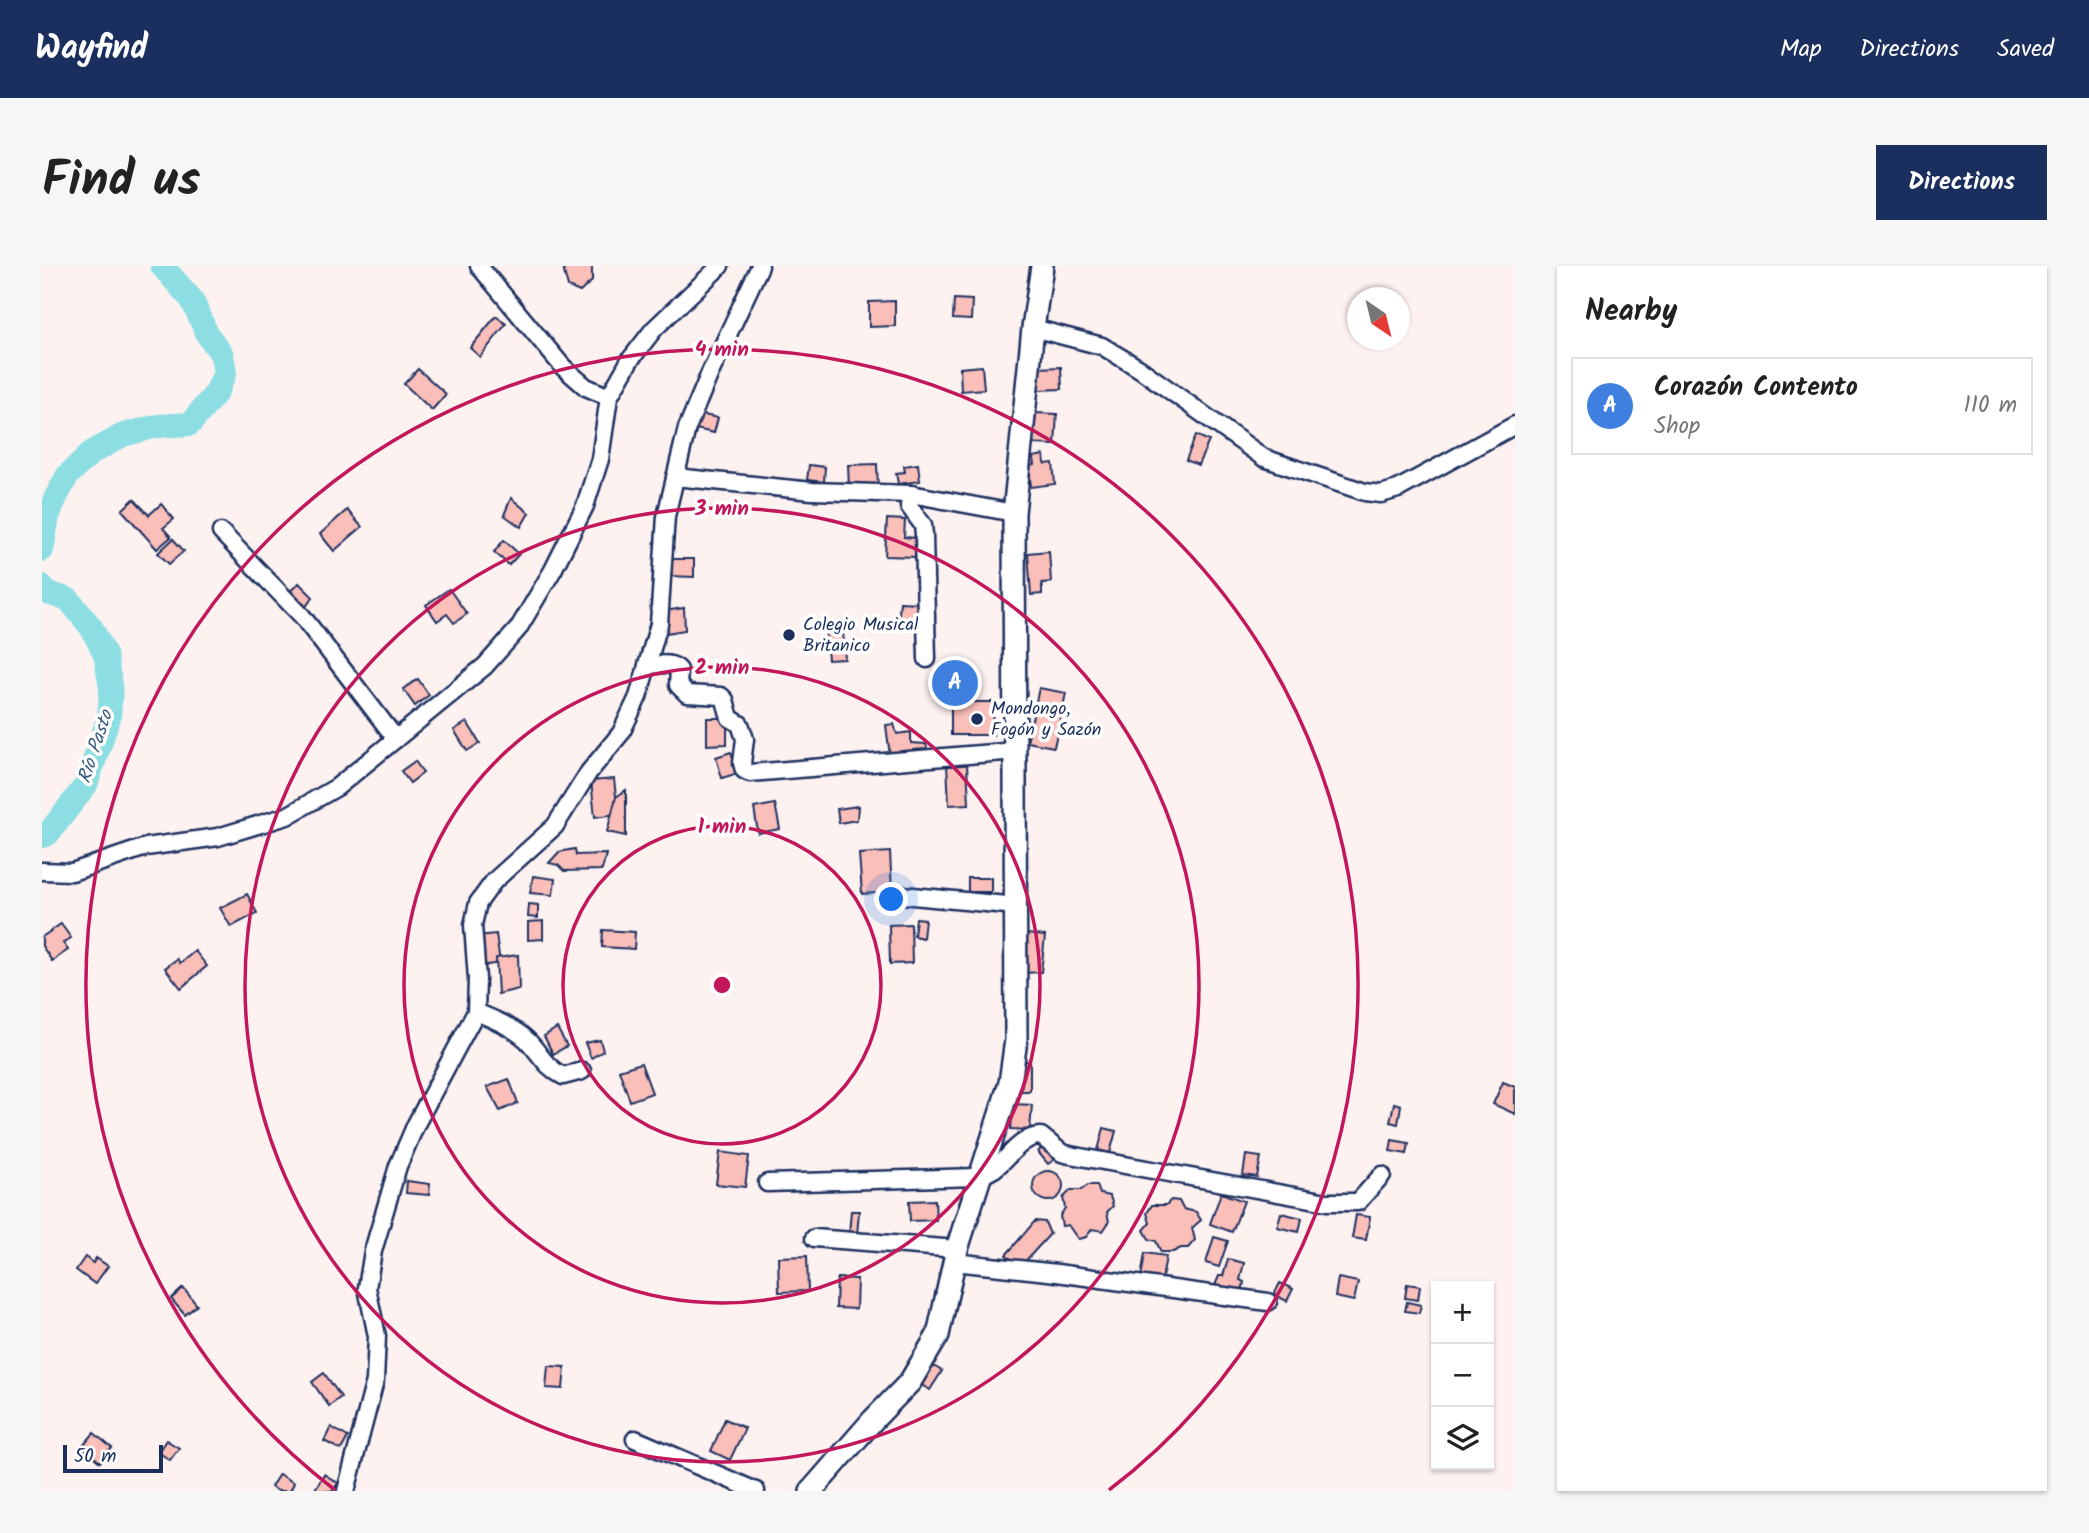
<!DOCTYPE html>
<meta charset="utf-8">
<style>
:root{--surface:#fff;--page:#f6f6f6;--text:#222;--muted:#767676;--line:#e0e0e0;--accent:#1b2f5e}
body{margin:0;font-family:Kalam,sans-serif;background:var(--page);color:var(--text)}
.controls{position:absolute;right:21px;bottom:21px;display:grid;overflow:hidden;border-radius:0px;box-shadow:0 2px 5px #0004}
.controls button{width:63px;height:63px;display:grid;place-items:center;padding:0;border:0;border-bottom:2px solid var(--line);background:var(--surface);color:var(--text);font:35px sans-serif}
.compass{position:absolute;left:1305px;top:21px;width:63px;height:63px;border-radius:50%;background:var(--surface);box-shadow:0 2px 5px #0004;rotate:145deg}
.scale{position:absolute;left:21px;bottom:18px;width:100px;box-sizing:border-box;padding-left:7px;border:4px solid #1b2f5e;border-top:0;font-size:19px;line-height:24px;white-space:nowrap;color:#1b2f5e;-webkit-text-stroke:5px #fff;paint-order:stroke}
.you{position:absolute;left:850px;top:634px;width:24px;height:24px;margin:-18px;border:5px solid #fff;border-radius:50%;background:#1a73e8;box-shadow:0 0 0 10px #1a73e833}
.badge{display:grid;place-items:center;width:46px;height:46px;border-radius:50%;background:var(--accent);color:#fff;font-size:23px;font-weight:700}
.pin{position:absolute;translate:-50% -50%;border:4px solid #fff;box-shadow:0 2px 7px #0006}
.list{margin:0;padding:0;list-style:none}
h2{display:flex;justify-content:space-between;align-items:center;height:91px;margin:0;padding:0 28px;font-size:30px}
h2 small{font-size:23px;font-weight:400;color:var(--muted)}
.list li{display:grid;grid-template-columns:46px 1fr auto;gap:21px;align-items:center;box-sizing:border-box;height:98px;margin:0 14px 14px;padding:0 14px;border:2px solid var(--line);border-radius:0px}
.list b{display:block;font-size:26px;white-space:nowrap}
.list p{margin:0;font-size:23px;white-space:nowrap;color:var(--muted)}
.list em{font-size:23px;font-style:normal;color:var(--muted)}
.icon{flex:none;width:38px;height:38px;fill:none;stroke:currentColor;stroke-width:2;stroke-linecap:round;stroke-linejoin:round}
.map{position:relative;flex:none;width:1473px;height:1225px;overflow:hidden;border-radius:0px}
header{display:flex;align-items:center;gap:42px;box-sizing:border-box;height:98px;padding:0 35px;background:var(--accent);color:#fff}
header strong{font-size:33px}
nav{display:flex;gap:38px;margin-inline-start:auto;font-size:24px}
.intro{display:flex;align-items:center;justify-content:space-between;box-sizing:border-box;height:168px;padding:0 42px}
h1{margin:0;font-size:49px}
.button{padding:18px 32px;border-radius:0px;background:var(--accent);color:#fff;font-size:24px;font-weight:700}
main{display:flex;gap:42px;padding:0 42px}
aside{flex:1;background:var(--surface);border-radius:0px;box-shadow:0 2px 5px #0004}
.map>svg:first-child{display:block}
</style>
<header>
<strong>Wayfind</strong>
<nav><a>Map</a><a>Directions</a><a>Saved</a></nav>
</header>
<div class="intro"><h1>Find us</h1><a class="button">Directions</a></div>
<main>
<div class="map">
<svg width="1473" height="1225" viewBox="0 0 1473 1225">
<rect width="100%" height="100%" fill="#fef2f1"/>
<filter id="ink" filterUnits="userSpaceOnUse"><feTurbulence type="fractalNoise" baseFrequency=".0143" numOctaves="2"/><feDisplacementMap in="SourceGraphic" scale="14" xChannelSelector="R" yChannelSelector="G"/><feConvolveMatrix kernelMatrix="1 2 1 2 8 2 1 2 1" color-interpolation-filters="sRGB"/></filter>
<g filter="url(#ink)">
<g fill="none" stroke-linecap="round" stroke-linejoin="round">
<!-- river -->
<g stroke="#8cdee3" stroke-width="24">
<polyline points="0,284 6,250 14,231 26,209 49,187 81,169 116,160 148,158 174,127 183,107 180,89 165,68 150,34 120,0"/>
<polyline points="0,320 6,327 27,334 49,361 63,388 69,422 67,451 44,519 6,568 0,570"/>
</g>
</g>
<!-- building -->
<g fill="#fbbfba" stroke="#1b2f5e" stroke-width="2">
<polygon points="522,0 550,0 550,15 538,26 526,21 522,6"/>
<polygon points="912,33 930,34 929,54 911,53"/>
<polygon points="853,35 853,60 827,61 827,36"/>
<polygon points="454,50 464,58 438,91 428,82"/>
<polygon points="940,100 942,123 919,125 918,102"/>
<polygon points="1019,101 1020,123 996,124 995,102"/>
<polygon points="376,103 404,128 390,144 362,118"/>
<polygon points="652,147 676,152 672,167 649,162"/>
<polygon points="992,147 1015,148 1013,179 991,178"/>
<polygon points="1154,169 1167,175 1156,199 1144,194"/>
<polygon points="1002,189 1003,198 1011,197 1013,218 989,221 987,200 992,199 991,191"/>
<polygon points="835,198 836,222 807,222 806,199"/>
<polygon points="876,198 878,215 856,218 854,207 863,206 862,200"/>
<polygon points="767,199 783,201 782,216 765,214"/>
<polygon points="469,232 487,247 479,261 462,249"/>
<polygon points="92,233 107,249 119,238 132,253 121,262 129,271 115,283 80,244"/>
<polygon points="305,244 320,261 292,285 278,268"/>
<polygon points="845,253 863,254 862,271 875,272 874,291 843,290"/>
<polygon points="131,273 142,285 127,298 116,287"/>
<polygon points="462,274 477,288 467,299 452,286"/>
<polygon points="1007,285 1009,316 1000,317 1000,328 989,329 986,287"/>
<polygon points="627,293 652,293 652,311 626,310"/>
<polygon points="257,317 271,331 262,343 244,329"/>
<polygon points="407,323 425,348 412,357 405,348 395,355 384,339"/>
<polygon points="858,336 876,337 874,359 856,358"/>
<polygon points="642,342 643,364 624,367 622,345"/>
<polygon points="814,355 815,364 801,365 803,393 786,394 783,358"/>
<polygon points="905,411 918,411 919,421 905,422"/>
<polygon points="376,413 387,429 373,440 361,423"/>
<polygon points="997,422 1024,427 1012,481 985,476"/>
<rect x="909" y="436" width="42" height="33"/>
<polygon points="665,452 685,452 685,478 665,479"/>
<polygon points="425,456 438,477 425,485 412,464"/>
<polygon points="852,458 855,468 869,466 869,477 884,478 886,486 848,490 844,459"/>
<polygon points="689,486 696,507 680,512 674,491"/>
<polygon points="373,495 381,507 368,517 359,505"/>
<polygon points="925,498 927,538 907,539 905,499"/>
<polygon points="572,513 576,548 553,551 549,515"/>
<polygon points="584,524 584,570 565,566 574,531"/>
<polygon points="733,538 738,563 716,567 712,542"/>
<polygon points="816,540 815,554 797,557 795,543"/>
<polygon points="533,583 534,589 564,588 560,604 522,605 516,599 507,597 517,586"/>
<polygon points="848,586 850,626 820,628 817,588"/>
<polygon points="491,610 513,613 511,629 488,627"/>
<rect x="926" y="612" width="23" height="14"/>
<polygon points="205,628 215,647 189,661 178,642"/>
<polygon points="487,638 496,639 496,652 486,651"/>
<polygon points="874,652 883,653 881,672 872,670"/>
<polygon points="501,655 501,673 486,674 486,656"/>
<polygon points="19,658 29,672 21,677 26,684 10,695 0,680 0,671"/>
<polygon points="869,658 870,697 848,698 847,659"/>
<polygon points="561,664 593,666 592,683 560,681"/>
<polygon points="454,668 458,697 439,700 435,670"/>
<polygon points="985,668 1003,670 999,706 982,707"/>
<polygon points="153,685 165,700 139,722 123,702 135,693 138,697"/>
<polygon points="476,689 477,723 456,728 454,692"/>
<polygon points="515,762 525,780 511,788 502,770"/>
<polygon points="558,774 561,785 549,792 543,777"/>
<polygon points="988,795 988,825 974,825 974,796"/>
<polygon points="599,797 610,827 588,835 577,804"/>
<polygon points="467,813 476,837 458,845 445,821"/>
<polygon points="1461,816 1473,821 1473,848 1451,838"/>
<polygon points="1352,837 1359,839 1356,858 1348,856"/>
<polygon points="971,838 990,839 988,864 969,863"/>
<polygon points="1062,862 1074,865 1068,887 1056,884"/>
<polygon points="1350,874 1367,877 1365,888 1348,885"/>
<polygon points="1001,880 1016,891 1006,898 996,886"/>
<polygon points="678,886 707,890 703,921 674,918"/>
<polygon points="1204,889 1219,891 1215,911 1201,909"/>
<circle cx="1006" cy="920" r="15"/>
<polygon points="365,915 388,918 387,929 364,927"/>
<polygon points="1046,919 1055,919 1058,928 1068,930 1071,940 1065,946 1067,956 1061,965 1050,963 1044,971 1036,973 1026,959 1020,960 1018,950 1023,942 1021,932 1029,924 1039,924"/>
<polygon points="1179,927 1202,935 1190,966 1168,958"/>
<polygon points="893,934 894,954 868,955 867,935"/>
<polygon points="1129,934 1137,935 1141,943 1154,946 1159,954 1150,962 1153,974 1146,982 1139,982 1131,986 1119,986 1114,975 1107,973 1102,964 1108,957 1105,947 1110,939 1124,939"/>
<polygon points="809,945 817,945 815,969 807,968"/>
<polygon points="1239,947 1260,952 1257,966 1235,961"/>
<polygon points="1314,949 1328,951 1324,974 1310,972"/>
<polygon points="993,955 1003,956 1008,968 978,1001 964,989"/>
<polygon points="1172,971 1186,975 1177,1001 1164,997"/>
<polygon points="1103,987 1124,990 1120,1014 1099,1012"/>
<polygon points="765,990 766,1025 737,1026 736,991"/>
<polygon points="43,991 51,997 54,992 66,1000 53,1018 34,1004"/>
<polygon points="1186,993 1202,997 1198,1014 1202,1016 1199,1030 1171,1024 1177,1010 1181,1010"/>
<polygon points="795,1012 815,1013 814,1043 794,1042"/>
<polygon points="1296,1012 1316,1016 1312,1035 1293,1031"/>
<polygon points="1238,1017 1251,1023 1245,1035 1232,1029"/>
<polygon points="1365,1018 1378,1020 1376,1034 1363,1032"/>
<polygon points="141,1022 155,1039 143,1049 129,1033"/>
<polygon points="1365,1036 1379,1039 1377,1047 1363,1045"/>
<polygon points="888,1098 900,1105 888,1124 876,1117"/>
<polygon points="506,1100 523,1101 521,1123 504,1122"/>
<polygon points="282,1107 299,1131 287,1140 270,1116"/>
<polygon points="683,1153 703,1162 688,1194 669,1185"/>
<polygon points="289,1161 306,1171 299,1184 282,1175"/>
<polygon points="52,1167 70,1182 58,1196 40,1181"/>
<polygon points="124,1174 137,1182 128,1194 116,1186"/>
<polygon points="237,1208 252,1217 248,1225 236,1225 229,1221"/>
<polygon points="282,1208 296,1217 291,1225 272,1225"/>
</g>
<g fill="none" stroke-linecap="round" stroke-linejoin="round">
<defs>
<g id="street">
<polyline points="437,0 521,101 544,121 567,131"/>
<polyline points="991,62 1060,80 1098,103 1222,192 1323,226 1339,228 1356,223 1473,159"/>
<polyline points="633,211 770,225 869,228 972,247"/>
<polyline points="869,228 867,240 881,259 882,269 885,393"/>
<polyline points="179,266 260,350 354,473"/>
<path d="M605,399C616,399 629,395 637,404L636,419L645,428L679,430L683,434L688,452L698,458L703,473L700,497L702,504L708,507L974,485"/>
<polyline points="0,605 30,606 104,581 176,571 245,550 295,521 443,400 476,363 511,304 543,240 558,193 567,131 588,94 612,63 678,0"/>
<polyline points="850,628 975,640"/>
<path d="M434,746C451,753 471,761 485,774C499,788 502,800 521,810L540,805"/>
<path d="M725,917L936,911C941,909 947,906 952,903C967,892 979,870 999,870L1020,887L1028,889L1285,936H1316L1340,909"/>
<polyline points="772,972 915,983"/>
<polyline points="912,996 1015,1007 1226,1036"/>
<polyline points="593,1173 714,1225"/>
<polyline points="304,1225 333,1115 335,1070 325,1022 331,985 356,900 374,858 434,746 435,713 431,659 436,637 452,615 513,560 547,506 579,467 596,431 617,358 624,250 645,162 668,107 718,0"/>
</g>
<polyline id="secondary" points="769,1225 831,1154 868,1116 896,1069 915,983 968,817 974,774 972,247 991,62 1000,0"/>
</defs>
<!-- street casing -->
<use href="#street" stroke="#1b2f5e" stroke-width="21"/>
<!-- secondary casing -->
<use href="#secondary" stroke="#1b2f5e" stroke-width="26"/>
<!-- street -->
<use href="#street" stroke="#fff" stroke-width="16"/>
<!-- secondary -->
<use href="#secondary" stroke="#fff" stroke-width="21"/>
</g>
</g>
<!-- distance rings -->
<g fill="none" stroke="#c2185b" stroke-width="3.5">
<circle cx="680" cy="719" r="159"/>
<circle cx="680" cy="719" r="318"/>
<circle cx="680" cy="719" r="477"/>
<path d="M293 1224A636 636 0 1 1 1067 1224"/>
</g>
<!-- markers -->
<g fill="#1b2f5e" stroke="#fff" stroke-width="2.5">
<circle cx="747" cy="369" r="7"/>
<circle cx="935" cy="453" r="7"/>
</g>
<g text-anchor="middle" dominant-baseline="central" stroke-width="7" stroke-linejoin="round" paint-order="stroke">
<!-- poi labels -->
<g font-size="18" fill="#1b2f5e" stroke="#fff" text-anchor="start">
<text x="761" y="359">Colegio Musical<tspan x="761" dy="21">Britanico</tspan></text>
<text x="949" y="443">Mondongo,<tspan x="949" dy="21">Fogón y Sazón</tspan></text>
</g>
<!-- water labels -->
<g font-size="19" font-style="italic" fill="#375b7f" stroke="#fff">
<text transform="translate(54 481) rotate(-72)">Río Pasto</text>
</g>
</g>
<circle cx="680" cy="719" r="10" fill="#c2185b" stroke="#fff" stroke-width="3.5"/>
<g font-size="21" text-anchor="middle" font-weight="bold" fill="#c2185b" stroke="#fff" stroke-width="7" stroke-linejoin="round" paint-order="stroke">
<text x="680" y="90">4 min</text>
<text x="680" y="249">3 min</text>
<text x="680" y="408">2 min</text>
<text x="680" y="567">1 min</text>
</g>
</svg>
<div class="controls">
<button>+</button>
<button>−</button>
<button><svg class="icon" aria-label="layers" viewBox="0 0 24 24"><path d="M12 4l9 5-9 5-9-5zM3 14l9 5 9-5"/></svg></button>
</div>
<svg class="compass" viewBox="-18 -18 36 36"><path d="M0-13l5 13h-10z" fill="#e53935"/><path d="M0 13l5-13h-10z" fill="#767676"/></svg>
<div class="scale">50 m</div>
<div class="you"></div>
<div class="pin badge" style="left:913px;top:417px;background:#3f7fe0">A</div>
</div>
<aside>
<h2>Nearby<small></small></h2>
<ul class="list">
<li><span class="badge" style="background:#3f7fe0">A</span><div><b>Corazón Contento</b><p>Shop</p></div><em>110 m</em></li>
</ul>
</aside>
</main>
